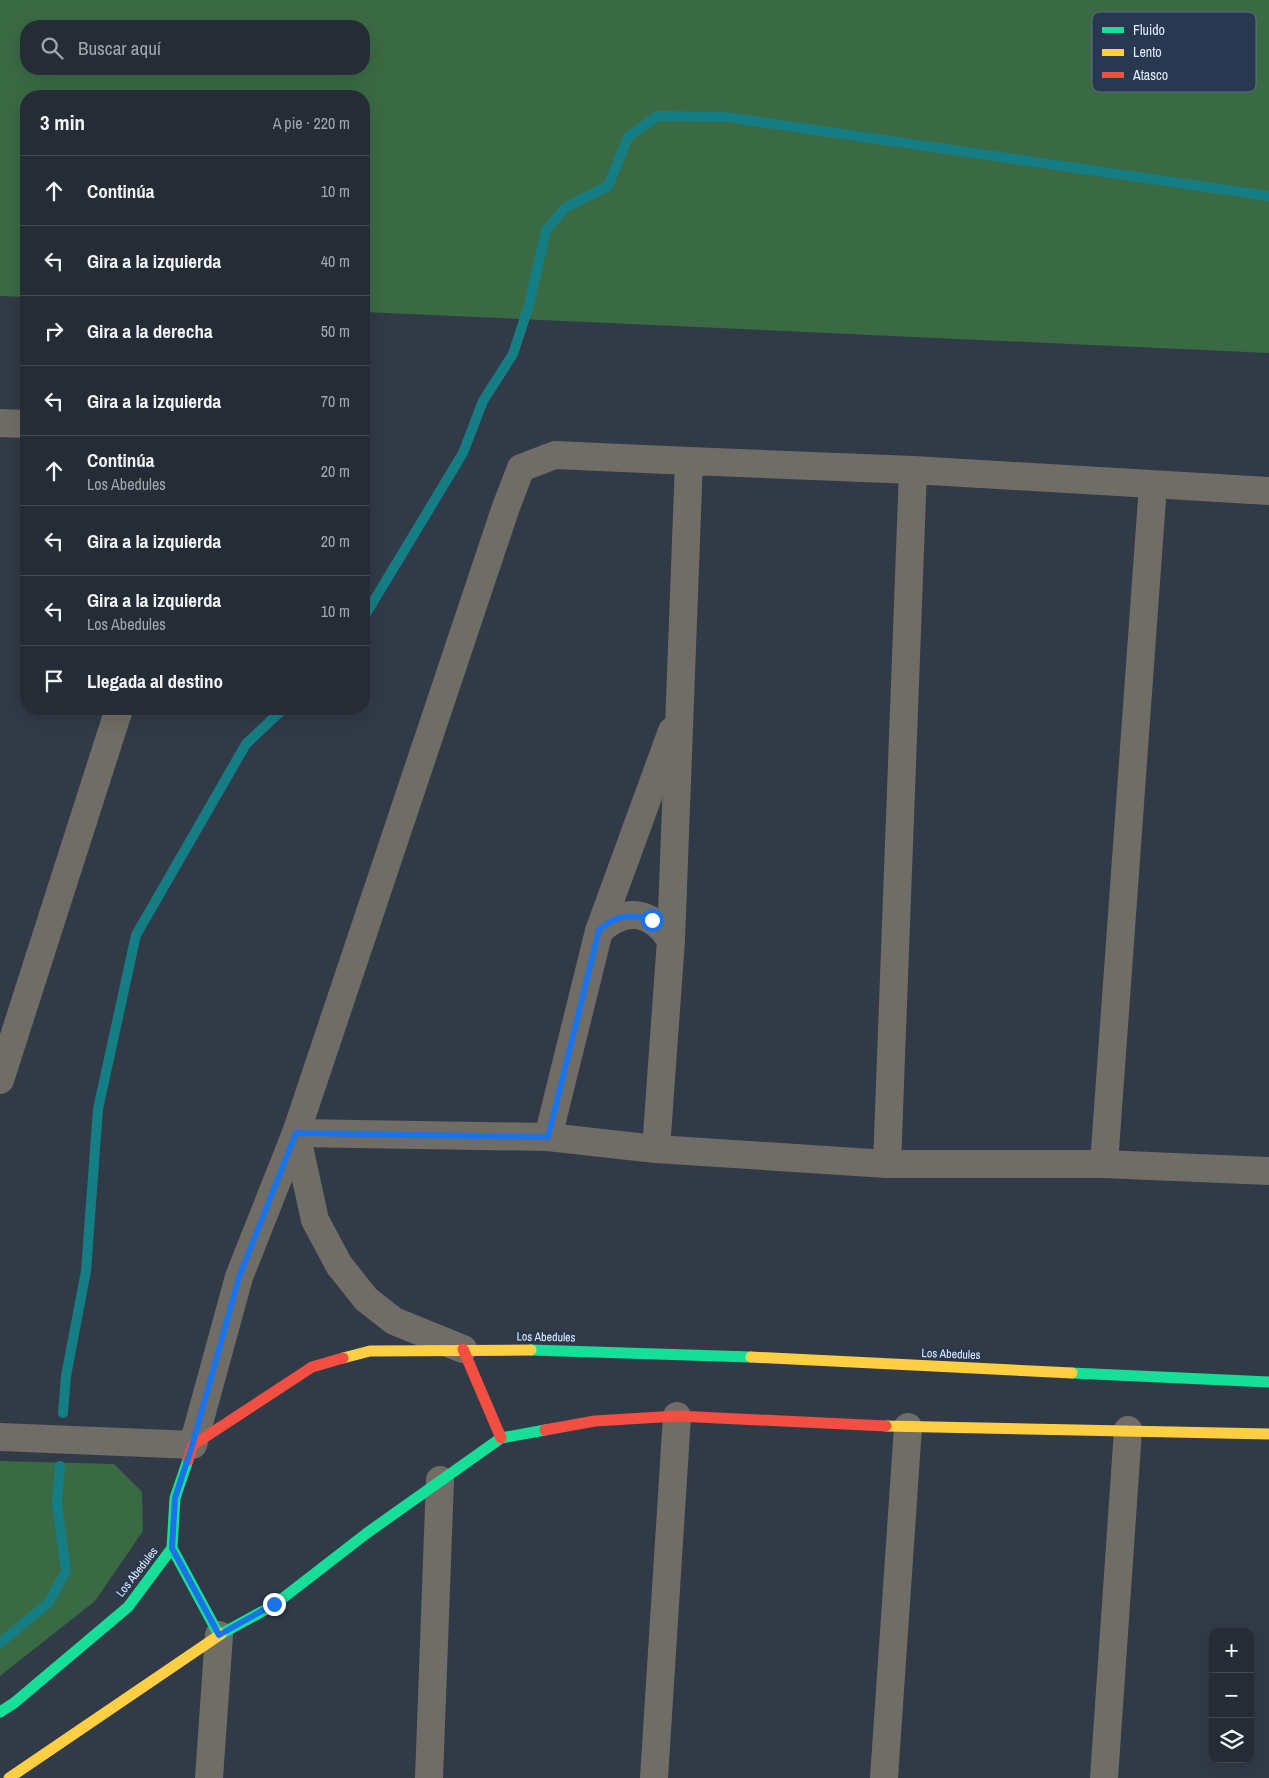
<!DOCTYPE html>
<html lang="es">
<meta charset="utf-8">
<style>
:root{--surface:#252c35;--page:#2d343d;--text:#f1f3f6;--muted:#a3a7ad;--line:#424850}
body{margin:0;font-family:"Archivo Narrow",sans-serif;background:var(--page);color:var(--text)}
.controls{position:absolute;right:15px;bottom:15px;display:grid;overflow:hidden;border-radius:10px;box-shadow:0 5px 20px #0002}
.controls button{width:45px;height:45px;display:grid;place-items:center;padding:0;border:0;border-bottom:1px solid var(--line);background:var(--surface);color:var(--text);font:25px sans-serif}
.stop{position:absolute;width:15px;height:15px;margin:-11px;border:4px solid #1a73e8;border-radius:50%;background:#fff}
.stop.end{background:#1a73e8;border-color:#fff;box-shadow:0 1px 5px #0008}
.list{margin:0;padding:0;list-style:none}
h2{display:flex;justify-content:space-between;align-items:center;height:65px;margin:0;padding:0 20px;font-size:21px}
h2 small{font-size:16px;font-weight:400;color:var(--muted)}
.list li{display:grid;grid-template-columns:32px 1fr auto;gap:15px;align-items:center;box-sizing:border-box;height:70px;padding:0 20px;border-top:1px solid var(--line)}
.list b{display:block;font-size:19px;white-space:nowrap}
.list p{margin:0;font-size:16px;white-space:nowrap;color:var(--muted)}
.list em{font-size:16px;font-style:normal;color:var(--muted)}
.icon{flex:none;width:28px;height:28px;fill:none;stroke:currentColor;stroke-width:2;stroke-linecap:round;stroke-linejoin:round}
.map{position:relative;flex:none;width:1269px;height:1778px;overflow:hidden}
.search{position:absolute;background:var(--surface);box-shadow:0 5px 20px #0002;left:20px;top:20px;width:350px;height:55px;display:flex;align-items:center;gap:12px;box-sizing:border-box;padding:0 18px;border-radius:20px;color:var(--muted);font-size:19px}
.panel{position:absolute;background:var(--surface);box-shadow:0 5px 20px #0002;left:20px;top:90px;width:350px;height:625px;border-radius:20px}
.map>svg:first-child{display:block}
</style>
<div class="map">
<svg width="1269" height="1778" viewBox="0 0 1269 1778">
<rect width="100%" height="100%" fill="#313a47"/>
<!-- forest -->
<g fill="#3a6a44" fill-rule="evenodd">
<path d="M0,0H1269V353L364,312V96H26V297L0,296ZM26,26H364V69H26Z"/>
<polygon points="0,1461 114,1464 142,1492 143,1531 95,1601 0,1676"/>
</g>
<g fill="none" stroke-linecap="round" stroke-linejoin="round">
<!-- stream -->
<g stroke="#157e84" stroke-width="10">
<polyline points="364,617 463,453 483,401 513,354 529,305 546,230 566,207 608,186 628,137 657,116 726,117 1269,196"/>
<polyline points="63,1413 66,1376 86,1271 98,1109 136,935 246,744 283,709"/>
<polyline points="0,1643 49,1602 66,1571 57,1504 60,1466"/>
</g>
<!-- street -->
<g stroke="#706d67" stroke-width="28">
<polyline points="0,423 26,424"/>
<path d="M599,931C626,906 651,911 671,940"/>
<polyline points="0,1080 119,709"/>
<polyline points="296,1133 548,1137 656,1149 887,1164 1104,1164 1269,1171"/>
<polyline points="296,1133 315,1220 339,1265 366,1299 394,1321 463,1349"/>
<polyline points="548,1137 599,931 672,731"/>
<polyline points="656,1149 671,940 689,461 913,470 1269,491"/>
<polyline points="887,1164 913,470"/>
<polyline points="1104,1164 1153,485"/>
<polyline points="0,1437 193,1445 239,1277 296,1133 506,507 521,468 555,455 689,461"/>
<polyline points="209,1778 219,1635"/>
<polyline points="429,1778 440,1480"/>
<polyline points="654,1778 677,1416"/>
<polyline points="884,1778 908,1427"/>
<polyline points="1104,1778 1128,1430"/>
</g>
<!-- fast -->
<g stroke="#16e098" stroke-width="11">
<polyline points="531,1350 751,1357"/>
<polyline points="1072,1373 1269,1382"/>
<polyline points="172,1548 219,1635"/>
<polyline points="221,1634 274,1605 367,1533 501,1438 545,1430"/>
<polyline points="0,1712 14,1703 128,1607 172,1548 175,1498 188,1460"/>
</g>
<!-- slow -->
<g stroke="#ffcf43" stroke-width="11">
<polyline points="751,1357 1072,1373"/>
<polyline points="343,1358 370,1351 531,1350"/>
<polyline points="886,1426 1269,1434"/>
<polyline points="9,1778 221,1634"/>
</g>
<!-- jam -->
<g stroke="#f24e42" stroke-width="11">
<polyline points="463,1349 501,1438"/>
<polyline points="545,1430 595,1421 677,1416 886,1426"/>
<polyline points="188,1460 193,1445 312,1367 343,1358"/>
</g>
</g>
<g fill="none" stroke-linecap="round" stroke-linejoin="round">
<!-- route -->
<path stroke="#1a73e8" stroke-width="6" d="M274,1604L219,1635L172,1548L175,1498L192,1446L239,1277L296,1133L548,1137L599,930C616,915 630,913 652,920"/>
</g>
<g text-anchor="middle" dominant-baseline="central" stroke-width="4.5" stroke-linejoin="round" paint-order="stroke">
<!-- street labels -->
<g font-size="12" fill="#e2edfd" stroke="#283850">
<text transform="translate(546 1337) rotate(1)">Los Abedules</text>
<text transform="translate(951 1354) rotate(2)">Los Abedules</text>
<text transform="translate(137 1572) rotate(-52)">Los Abedules</text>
</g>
</g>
<!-- legend -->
<rect x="1092" y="12" width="164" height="80" rx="8" fill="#283850" stroke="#606e84" stroke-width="1"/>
<rect x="1102" y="27" width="22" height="6" fill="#16e098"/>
<rect x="1102" y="49" width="22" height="7" fill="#ffcf43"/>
<rect x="1102" y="72" width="22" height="6" fill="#f24e42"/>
<g font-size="14" fill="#e2edfd">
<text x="1133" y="35">Fluido</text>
<text x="1133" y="57">Lento</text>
<text x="1133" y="80">Atasco</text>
</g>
</svg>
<div class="controls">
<button>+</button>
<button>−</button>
<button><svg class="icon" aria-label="layers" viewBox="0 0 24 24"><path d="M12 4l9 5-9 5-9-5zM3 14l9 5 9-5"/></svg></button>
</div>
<div class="stop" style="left:652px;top:920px"></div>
<div class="stop end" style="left:274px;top:1604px"></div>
<div class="search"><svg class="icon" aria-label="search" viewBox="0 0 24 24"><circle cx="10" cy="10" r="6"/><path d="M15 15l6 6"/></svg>Buscar aquí</div>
<section class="panel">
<h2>3 min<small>A pie · 220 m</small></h2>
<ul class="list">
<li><svg class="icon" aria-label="ahead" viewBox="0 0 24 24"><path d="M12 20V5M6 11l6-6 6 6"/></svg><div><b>Continúa</b></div><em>10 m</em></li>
<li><svg class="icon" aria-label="left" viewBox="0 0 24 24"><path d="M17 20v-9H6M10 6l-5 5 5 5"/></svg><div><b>Gira a la izquierda</b></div><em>40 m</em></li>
<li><svg class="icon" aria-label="right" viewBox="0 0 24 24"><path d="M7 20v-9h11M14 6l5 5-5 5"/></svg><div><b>Gira a la derecha</b></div><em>50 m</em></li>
<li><svg class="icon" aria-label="left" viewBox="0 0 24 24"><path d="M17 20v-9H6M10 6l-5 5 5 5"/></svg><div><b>Gira a la izquierda</b></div><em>70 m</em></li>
<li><svg class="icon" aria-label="ahead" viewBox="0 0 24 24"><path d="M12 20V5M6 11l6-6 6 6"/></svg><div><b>Continúa</b><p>Los Abedules</p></div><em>20 m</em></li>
<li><svg class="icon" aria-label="left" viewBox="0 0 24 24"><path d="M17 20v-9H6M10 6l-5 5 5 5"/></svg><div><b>Gira a la izquierda</b></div><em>20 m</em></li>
<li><svg class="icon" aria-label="left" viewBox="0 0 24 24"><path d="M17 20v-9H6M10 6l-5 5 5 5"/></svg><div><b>Gira a la izquierda</b><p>Los Abedules</p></div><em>10 m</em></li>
<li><svg class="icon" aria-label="arrive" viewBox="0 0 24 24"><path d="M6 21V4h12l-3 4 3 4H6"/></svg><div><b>Llegada al destino</b></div></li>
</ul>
</section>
</div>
